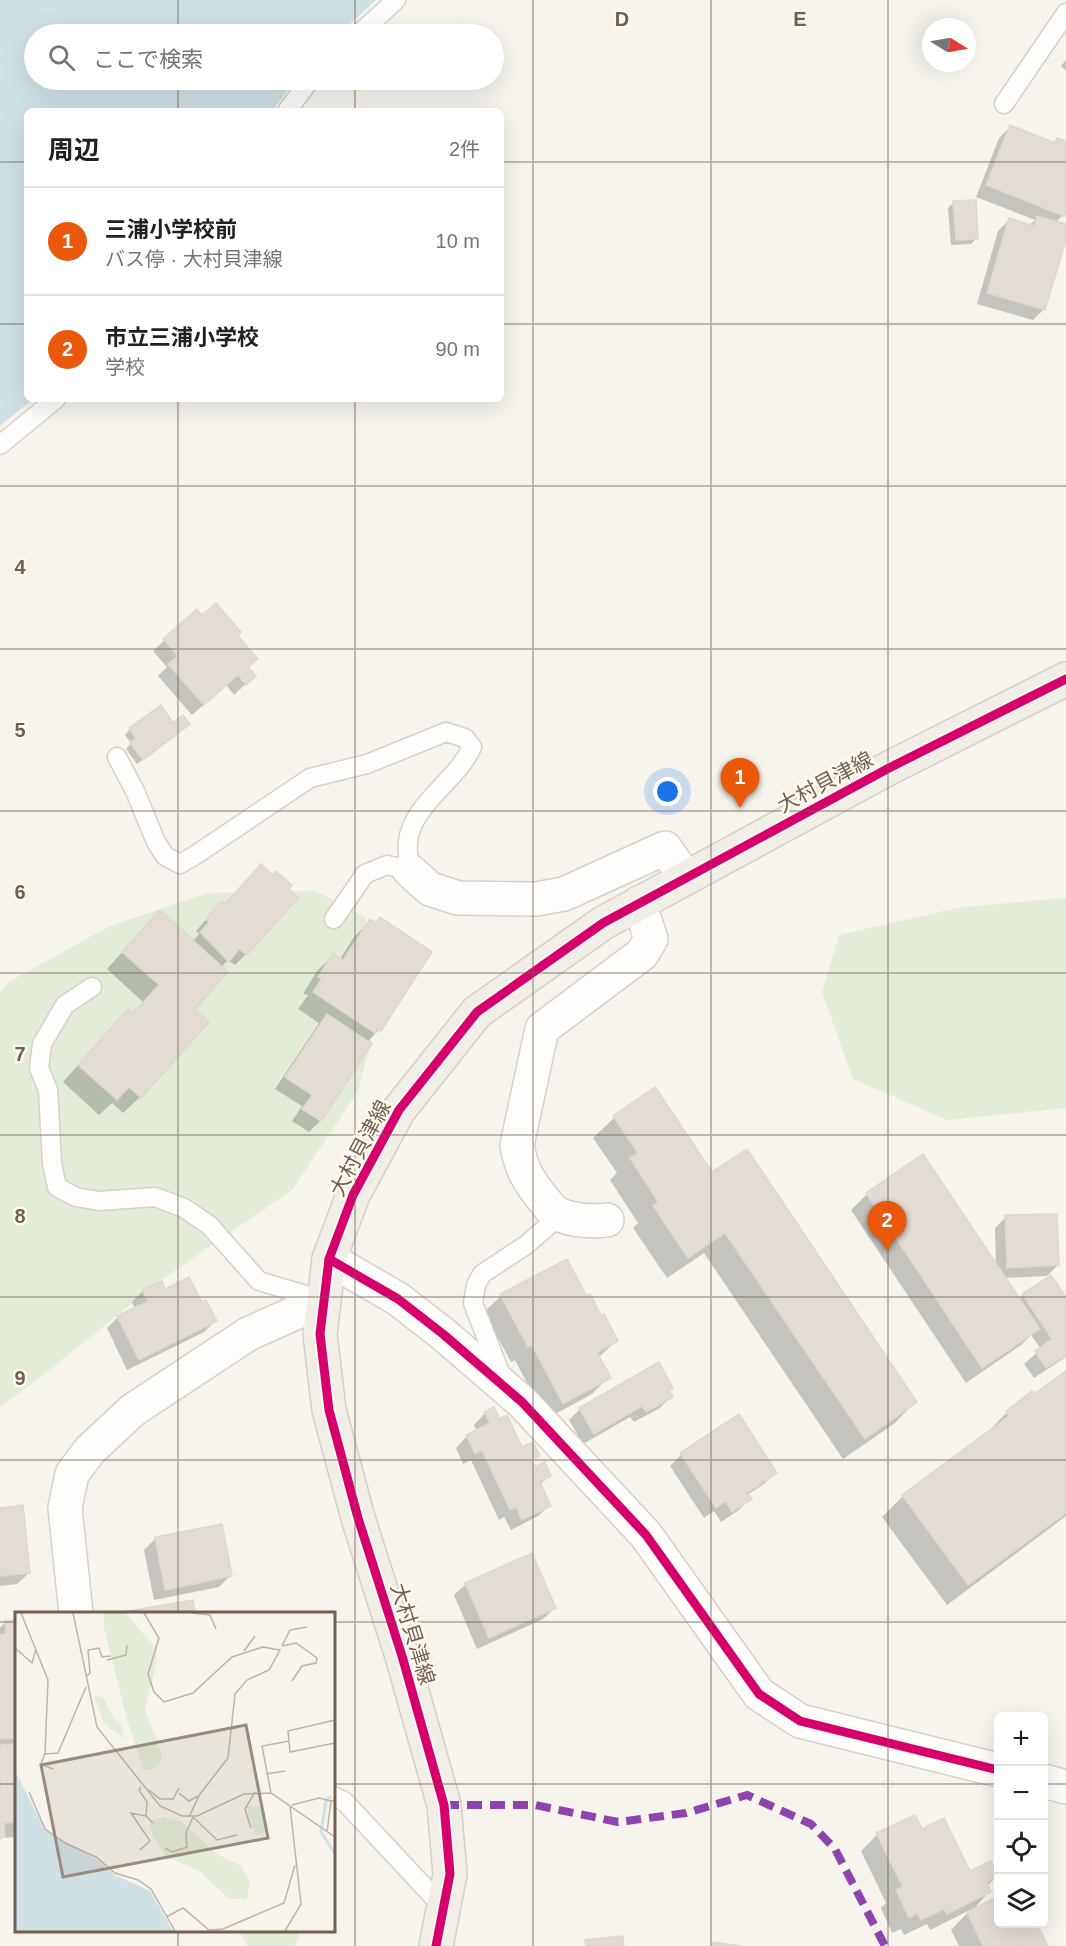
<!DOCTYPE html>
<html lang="ja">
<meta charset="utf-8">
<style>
:root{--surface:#fff;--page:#f2f2f2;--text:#202124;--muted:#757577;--line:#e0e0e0;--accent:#ea580c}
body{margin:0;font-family:Arial,"Noto Sans JP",sans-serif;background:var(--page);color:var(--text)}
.controls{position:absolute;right:18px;bottom:18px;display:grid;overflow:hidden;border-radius:9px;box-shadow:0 6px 24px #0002}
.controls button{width:54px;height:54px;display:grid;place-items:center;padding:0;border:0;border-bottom:2px solid var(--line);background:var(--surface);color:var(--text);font:30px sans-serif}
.compass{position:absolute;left:922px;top:18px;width:54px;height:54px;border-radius:50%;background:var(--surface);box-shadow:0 6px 24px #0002;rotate:101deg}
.you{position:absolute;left:668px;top:792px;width:21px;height:21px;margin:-15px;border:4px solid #fff;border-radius:50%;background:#1a73e8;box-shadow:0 0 0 9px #1a73e833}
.badge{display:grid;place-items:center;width:39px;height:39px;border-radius:50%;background:var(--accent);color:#fff;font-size:20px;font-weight:700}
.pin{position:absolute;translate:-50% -50px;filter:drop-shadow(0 2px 3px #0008)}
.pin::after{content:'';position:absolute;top:32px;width:21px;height:18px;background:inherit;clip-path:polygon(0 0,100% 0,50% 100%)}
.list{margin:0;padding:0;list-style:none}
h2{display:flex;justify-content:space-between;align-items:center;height:78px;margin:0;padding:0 24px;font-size:26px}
h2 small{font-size:20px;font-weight:400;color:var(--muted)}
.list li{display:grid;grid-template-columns:39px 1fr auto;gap:18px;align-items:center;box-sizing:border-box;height:108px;padding:0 24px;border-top:2px solid var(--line)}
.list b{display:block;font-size:22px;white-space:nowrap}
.list p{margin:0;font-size:20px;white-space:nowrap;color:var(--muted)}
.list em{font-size:20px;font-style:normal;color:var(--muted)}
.icon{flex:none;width:33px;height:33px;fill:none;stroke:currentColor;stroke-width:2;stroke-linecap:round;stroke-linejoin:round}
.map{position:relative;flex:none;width:1066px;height:1946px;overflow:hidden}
.search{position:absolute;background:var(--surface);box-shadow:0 6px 24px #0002;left:24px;top:24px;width:480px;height:66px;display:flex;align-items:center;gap:15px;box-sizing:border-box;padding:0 21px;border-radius:33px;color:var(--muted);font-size:22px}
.panel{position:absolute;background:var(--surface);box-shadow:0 6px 24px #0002;left:24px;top:108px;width:480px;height:294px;border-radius:9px}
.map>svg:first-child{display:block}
</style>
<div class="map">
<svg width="1066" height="1946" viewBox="0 0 1066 1946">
<rect width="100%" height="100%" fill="#f6f4ed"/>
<!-- green -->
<g fill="#e2ecd9">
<polygon points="316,891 365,917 377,1019 358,1091 292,1190 161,1280 42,1376 0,1407 0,992 9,982 108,927 207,893"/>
<polygon points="1066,898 1066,1108 947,1120 853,1079 822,992 839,935 963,907"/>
<polygon points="239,1930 301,1930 295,1946 247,1946"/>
</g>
<!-- water -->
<polygon fill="#d0e1e5" points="0,0 376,0 339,34 34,34 34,80 295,80 272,111 27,111 27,399 33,399 0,426"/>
<!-- shadow -->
<g fill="#0003">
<polygon points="1066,60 1066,71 1061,66"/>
<polygon points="1010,127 1053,144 1057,139 1066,143 1066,207 1063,215 1055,223 1066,226 1066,234 1044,309 1033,320 977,304 998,231 1009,220 1028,226 1035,220 976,197 999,138"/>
<polygon points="953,203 977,238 971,244 951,245 948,208"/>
<polygon points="197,611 254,676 234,695 226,685 192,715 158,676 167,667 153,651"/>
<polygon points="173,725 183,729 137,764 126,749 131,743 125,735 130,729"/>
<polygon points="224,905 246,954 235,965 228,960 221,967 193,1009 140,1097 123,1113 112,1103 99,1115 63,1082 112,1027 132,1014 143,1002 107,969 144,928 193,941 199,934 196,931 211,914"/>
<polygon points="370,921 379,1030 367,1042 370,1044 320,1121 309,1132 292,1121 302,1106 275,1089 319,1023 298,1009 308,995 303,994 317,971 333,955 340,959 354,937"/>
<polygon points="655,1089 711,1174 915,1402 895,1423 843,1459 704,1253 667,1278 633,1228 638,1223 610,1180 617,1173 593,1138 614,1118"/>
<polygon points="867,1194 996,1266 995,1228 1006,1217 1058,1265 1047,1276 1004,1278 1018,1300 1023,1295 1066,1300 1066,1357 1034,1378 1024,1364 1041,1349 1031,1335 1021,1345 966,1383 851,1210"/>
<polygon points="566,1261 586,1297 617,1340 598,1358 609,1377 592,1394 546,1419 515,1360 511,1362 484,1312 501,1296"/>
<polygon points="143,1291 165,1291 202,1304 215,1321 204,1332 127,1370 107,1328 118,1317 135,1309 132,1302"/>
<polygon points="1066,1373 1066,1516 947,1605 882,1517 903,1496 987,1433 1007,1412 1034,1396"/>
<polygon points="667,1391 671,1397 660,1408 634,1422 630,1417 583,1444 569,1420 580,1409"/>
<polygon points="485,1413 499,1421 521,1449 538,1455 531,1462 534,1469 549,1476 540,1485 550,1505 538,1516 511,1530 504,1517 499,1520 471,1460 463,1464 456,1448 467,1436 477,1431 474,1425"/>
<polygon points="738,1416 775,1473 764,1484 747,1495 750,1498 739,1510 721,1522 714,1511 704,1518 670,1466 681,1455"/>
<polygon points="0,1509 29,1573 17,1584 0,1586"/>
<polygon points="155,1539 230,1576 219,1587 154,1600 144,1550"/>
<polygon points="466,1584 555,1608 543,1619 477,1649 454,1595"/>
<polygon points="16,1621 16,1669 15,1669 16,1742 13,1745 16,1745 16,1837 2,1838 0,1840 0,1628 5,1622"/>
<polygon points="921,1831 969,1873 997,1876 987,1886 989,1892 971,1912 998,1898 998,1924 1035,1924 1046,1946 959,1946 951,1930 970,1910 930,1930 927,1924 904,1935 901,1929 892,1933 881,1908 886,1903 861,1851 877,1835"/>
</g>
<!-- building -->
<g fill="#e2dcd4" stroke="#ded8d0" stroke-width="1.5">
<polygon points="1010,125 1055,143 1057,138 1066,141 1066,211 1064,216 986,185"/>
<polygon points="976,200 978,239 956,240 953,201"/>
<polygon points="1037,216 1066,224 1066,240 1045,310 987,293 1009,218 1034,226"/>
<polygon points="216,603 241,632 238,636 258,659 248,667 256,676 246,685 238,675 204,705 168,664 178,656 163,639 197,609 202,615"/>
<polygon points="161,705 173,723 183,715 190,724 143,760 130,743 136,738 129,728"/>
<polygon points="261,864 273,875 276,871 292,885 289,889 298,898 247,955 239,949 229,962 200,932 209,922 206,919 222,901 225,904"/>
<polygon points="160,910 228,972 195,1009 209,1022 141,1098 129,1087 117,1100 78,1065 128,1009 133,1013 159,985 122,952"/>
<polygon points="380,917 432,952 381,1031 377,1029 375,1033 313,992 322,978 318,977 333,953 343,960 370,919 376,923"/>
<polygon points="327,1014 372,1044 321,1121 302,1109 312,1095 285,1077"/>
<polygon points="655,1087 712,1172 747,1149 917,1402 865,1439 725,1233 688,1258 653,1206 658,1202 630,1158 638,1153 613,1116"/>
<polygon points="923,1154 1040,1329 982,1368 866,1193"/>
<polygon points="1057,1214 1059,1265 1007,1268 1005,1215"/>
<polygon points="567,1259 586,1295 590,1294 601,1315 604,1314 618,1341 597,1352 611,1378 563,1404 532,1345 528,1347 500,1294"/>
<polygon points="1051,1275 1066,1297 1066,1355 1046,1368 1035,1351 1052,1339 1022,1294"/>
<polygon points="189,1277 202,1302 206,1300 217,1321 139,1360 117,1316 148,1301 142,1290 162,1281 165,1289"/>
<polygon points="659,1362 673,1388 669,1390 673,1397 646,1412 642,1406 594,1434 579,1408"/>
<polygon points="1066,1371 1066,1513 968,1585 902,1495 1009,1416 1006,1411 1032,1391 1034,1394"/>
<polygon points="494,1407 500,1419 507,1415 522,1447 533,1442 540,1456 532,1460 535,1467 545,1462 551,1476 540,1482 551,1506 522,1520 516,1507 510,1510 482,1450 475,1454 466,1435 490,1423 484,1412"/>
<polygon points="739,1414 777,1473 747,1493 752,1499 732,1512 726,1501 716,1508 680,1453"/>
<polygon points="23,1505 30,1573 0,1576 0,1508"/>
<polygon points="222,1524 232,1576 165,1590 155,1537"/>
<polygon points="532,1553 556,1608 489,1638 465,1583"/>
<polygon points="193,1600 195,1613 117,1613"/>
<polygon points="16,1620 16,1654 15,1655 16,1738 0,1739 0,1635 6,1634 5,1621"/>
<polygon points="16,1744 16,1822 4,1823 5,1837 0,1838 0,1745"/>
<polygon points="915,1815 922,1829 944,1818 970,1871 991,1861 998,1876 987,1882 991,1892 947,1914 944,1909 921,1920 917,1913 909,1918 896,1890 903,1887 876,1833"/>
<polygon points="998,1896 998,1924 1037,1924 1048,1946 983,1946 967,1912"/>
<polygon points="623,1936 624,1946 586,1946 585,1940"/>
<polygon points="713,1942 741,1946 712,1946"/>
</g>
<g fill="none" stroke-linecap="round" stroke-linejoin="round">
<defs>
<g id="lane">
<polyline points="359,34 396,0"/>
<polyline points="1004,104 1066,13"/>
<polyline points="287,111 310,80"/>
<polyline points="0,445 56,399"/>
<path d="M117,757L135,791L156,842L165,856L180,864L197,854L310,778L367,764L446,732L465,738L472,747C457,781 413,803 408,841C407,850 409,861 409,870L387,865L365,874L334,919"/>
<polyline points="92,987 65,1005 42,1044 39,1068 48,1090 52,1163 57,1187 76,1197 99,1201 155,1197 184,1208 209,1225 259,1281 322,1300"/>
<polyline points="502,1378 473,1303 476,1285 482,1274 526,1245 562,1214"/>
<polyline points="333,1796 344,1801 443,1907"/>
</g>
<g id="street">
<polyline points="409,870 430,889 458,898 536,899 564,894 665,848 686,878"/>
<path d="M607,1220C591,1222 566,1221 552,1210C549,1207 546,1202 543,1199C528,1180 521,1169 517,1145L542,1029L642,954L651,939L639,903"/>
<polyline points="329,1259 398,1299 443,1334 522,1402 646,1535 759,1694 800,1721 998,1770"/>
<polyline points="76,1613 65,1508 72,1474 90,1450 133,1410 248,1334 324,1300"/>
<polyline points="1044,1781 1066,1787"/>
</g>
<polyline id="primary" points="436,1946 450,1874 444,1805 402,1656 358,1518 329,1410 320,1334 329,1259 353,1195 399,1110 477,1012 603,923 889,768 1066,679"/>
</defs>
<!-- lane casing -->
<use href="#lane" stroke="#d5d1cb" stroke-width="21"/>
<!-- street casing -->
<use href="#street" stroke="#d5d1cb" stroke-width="36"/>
<!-- primary casing -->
<use href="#primary" stroke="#d4cfc8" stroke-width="36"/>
<!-- lane -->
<use href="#lane" stroke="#fefdfc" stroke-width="18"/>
<!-- street -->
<use href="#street" stroke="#fefdfc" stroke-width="33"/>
<!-- primary -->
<use href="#primary" stroke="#f1eee7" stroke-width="33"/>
<!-- quiet -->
<polyline stroke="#8e44ad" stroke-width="8" stroke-dasharray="15 8" stroke-linecap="butt" points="444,1805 535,1805 618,1822 686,1813 747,1795 811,1824 835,1849 885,1946"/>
<defs>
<g id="cycleway">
<polyline points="329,1259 398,1299 443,1334 522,1402 646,1535 759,1694 800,1721 998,1770"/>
<polyline points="436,1946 450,1874 444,1805 402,1656 358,1518 329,1410 320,1334 329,1259 353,1195 399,1110 477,1012 603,923 889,768 1066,679"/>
</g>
</defs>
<!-- cycleway casing -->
<use href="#cycleway" stroke="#fdf9ef" stroke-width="13"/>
<!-- cycleway -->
<use href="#cycleway" stroke="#d6006c" stroke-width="9"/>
</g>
<!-- grid -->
<path fill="none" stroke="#715f4f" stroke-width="1.5" stroke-opacity="0.55" d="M178,0V34M355,0V34M533,0V1946M711,0V1946M888,0V1946M178,80V111M355,80V111M0,162H27M501,162H1066M0,324H27M501,324H1066M178,399V1613M355,399V1946M0,486H1066M0,649H1066M0,811H1066M0,973H1066M0,1135H1066M0,1297H1066M0,1460H1066M0,1622H16M333,1622H1066M0,1784H16M333,1784H998M1044,1784H1066M178,1930V1946"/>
<g text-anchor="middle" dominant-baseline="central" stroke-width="5" stroke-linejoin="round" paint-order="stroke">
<!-- street labels -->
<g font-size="21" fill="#715f4f" stroke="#fdf9ef">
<text transform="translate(825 782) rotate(-28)">大村貝津線</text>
<text transform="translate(360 1148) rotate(-62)">大村貝津線</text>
<text transform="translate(413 1634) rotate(73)">大村貝津線</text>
</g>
</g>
<!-- overview -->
<g transform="translate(15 1612)">
<rect width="320" height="320" fill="#f6f4ed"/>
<path d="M90,1H110L141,36L142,47L130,98L147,142L144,153L136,158H129L113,111L88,12ZM79,84L88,85L99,107L107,114L109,127L89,111ZM231,194L247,195L250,221L240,223ZM148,205L167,210L201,241L226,254L235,270L232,287H214L184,259L151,244L138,225L135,214L137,208Z" fill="#e2ecd9"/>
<path d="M0,159L30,218L81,247L100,263L135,279L158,319H0Z" fill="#d0e1e5"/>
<path fill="none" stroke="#d0e1e5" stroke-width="3" d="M316,184L311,189L306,220L320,242"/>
<path fill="none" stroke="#bdb4a9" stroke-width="1.5" d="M6,1L33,68L30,142L43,141L71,75M58,1L82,115L145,194L167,204H182L229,182L256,181L320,225M129,1L144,26L133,62L139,80L149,90L178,81L217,45L248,35L265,38L254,58L232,68L220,82L213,146L185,182L174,205M176,1L195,3L201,17M267,34L281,31L302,46L301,51L287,54L277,69M267,34L275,18L292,15M0,36L17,51L21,37M229,39L240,24M92,48L111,43L112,33M71,65L75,61L73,38L84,36L87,45L96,44M320,108L273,119L275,140L320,131M30,141L26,152L38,157M251,162L270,159M126,175L124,178L132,190L131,204M134,178L145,187H158L164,176M14,180L30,217L50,231L81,245L100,261L123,268L136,277L160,319M164,181L174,189L183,184M256,181L247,134L274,129M277,193L304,186L316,189M178,205L202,228L222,223M236,216L230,197L240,180M312,220L316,189L320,188M150,236L157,240L172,235L171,221L178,205M125,238L135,229L116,201L131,204L138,211M151,305L168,296L194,318L208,317L269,291L280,253M270,319L286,292L275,194"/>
<path fill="#998b7e" fill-opacity="0.15" stroke="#998b7e" stroke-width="3" d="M231,113L253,226L48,265L26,153Z"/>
<rect width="320" height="320" fill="none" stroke="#715f4f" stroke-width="3"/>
</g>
<g font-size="20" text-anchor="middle" font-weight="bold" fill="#715f4f" stroke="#fdf9ef" stroke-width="5" stroke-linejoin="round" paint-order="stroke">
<text x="622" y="26">D</text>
<text x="800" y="26">E</text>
<text x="20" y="574">4</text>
<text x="20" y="737">5</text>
<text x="20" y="899">6</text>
<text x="20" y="1061">7</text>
<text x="20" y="1223">8</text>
<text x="20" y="1385">9</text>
</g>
</svg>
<div class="controls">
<button>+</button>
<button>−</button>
<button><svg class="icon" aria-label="locate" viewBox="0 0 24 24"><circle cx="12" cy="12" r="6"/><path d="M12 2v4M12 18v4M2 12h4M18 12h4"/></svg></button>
<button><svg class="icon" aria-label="layers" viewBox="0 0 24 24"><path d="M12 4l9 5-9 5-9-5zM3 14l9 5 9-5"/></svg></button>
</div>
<svg class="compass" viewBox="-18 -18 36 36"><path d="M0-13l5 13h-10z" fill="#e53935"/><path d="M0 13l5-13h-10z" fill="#757577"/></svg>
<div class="you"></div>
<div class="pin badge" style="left:740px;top:808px">1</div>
<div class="pin badge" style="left:887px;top:1251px">2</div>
<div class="search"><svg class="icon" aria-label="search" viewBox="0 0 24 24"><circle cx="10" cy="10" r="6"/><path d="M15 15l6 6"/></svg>ここで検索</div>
<section class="panel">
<h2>周辺<small>2件</small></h2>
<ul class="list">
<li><span class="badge">1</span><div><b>三浦小学校前</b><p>バス停 · 大村貝津線</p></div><em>10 m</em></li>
<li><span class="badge">2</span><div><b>市立三浦小学校</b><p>学校</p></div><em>90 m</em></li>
</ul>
</section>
</div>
